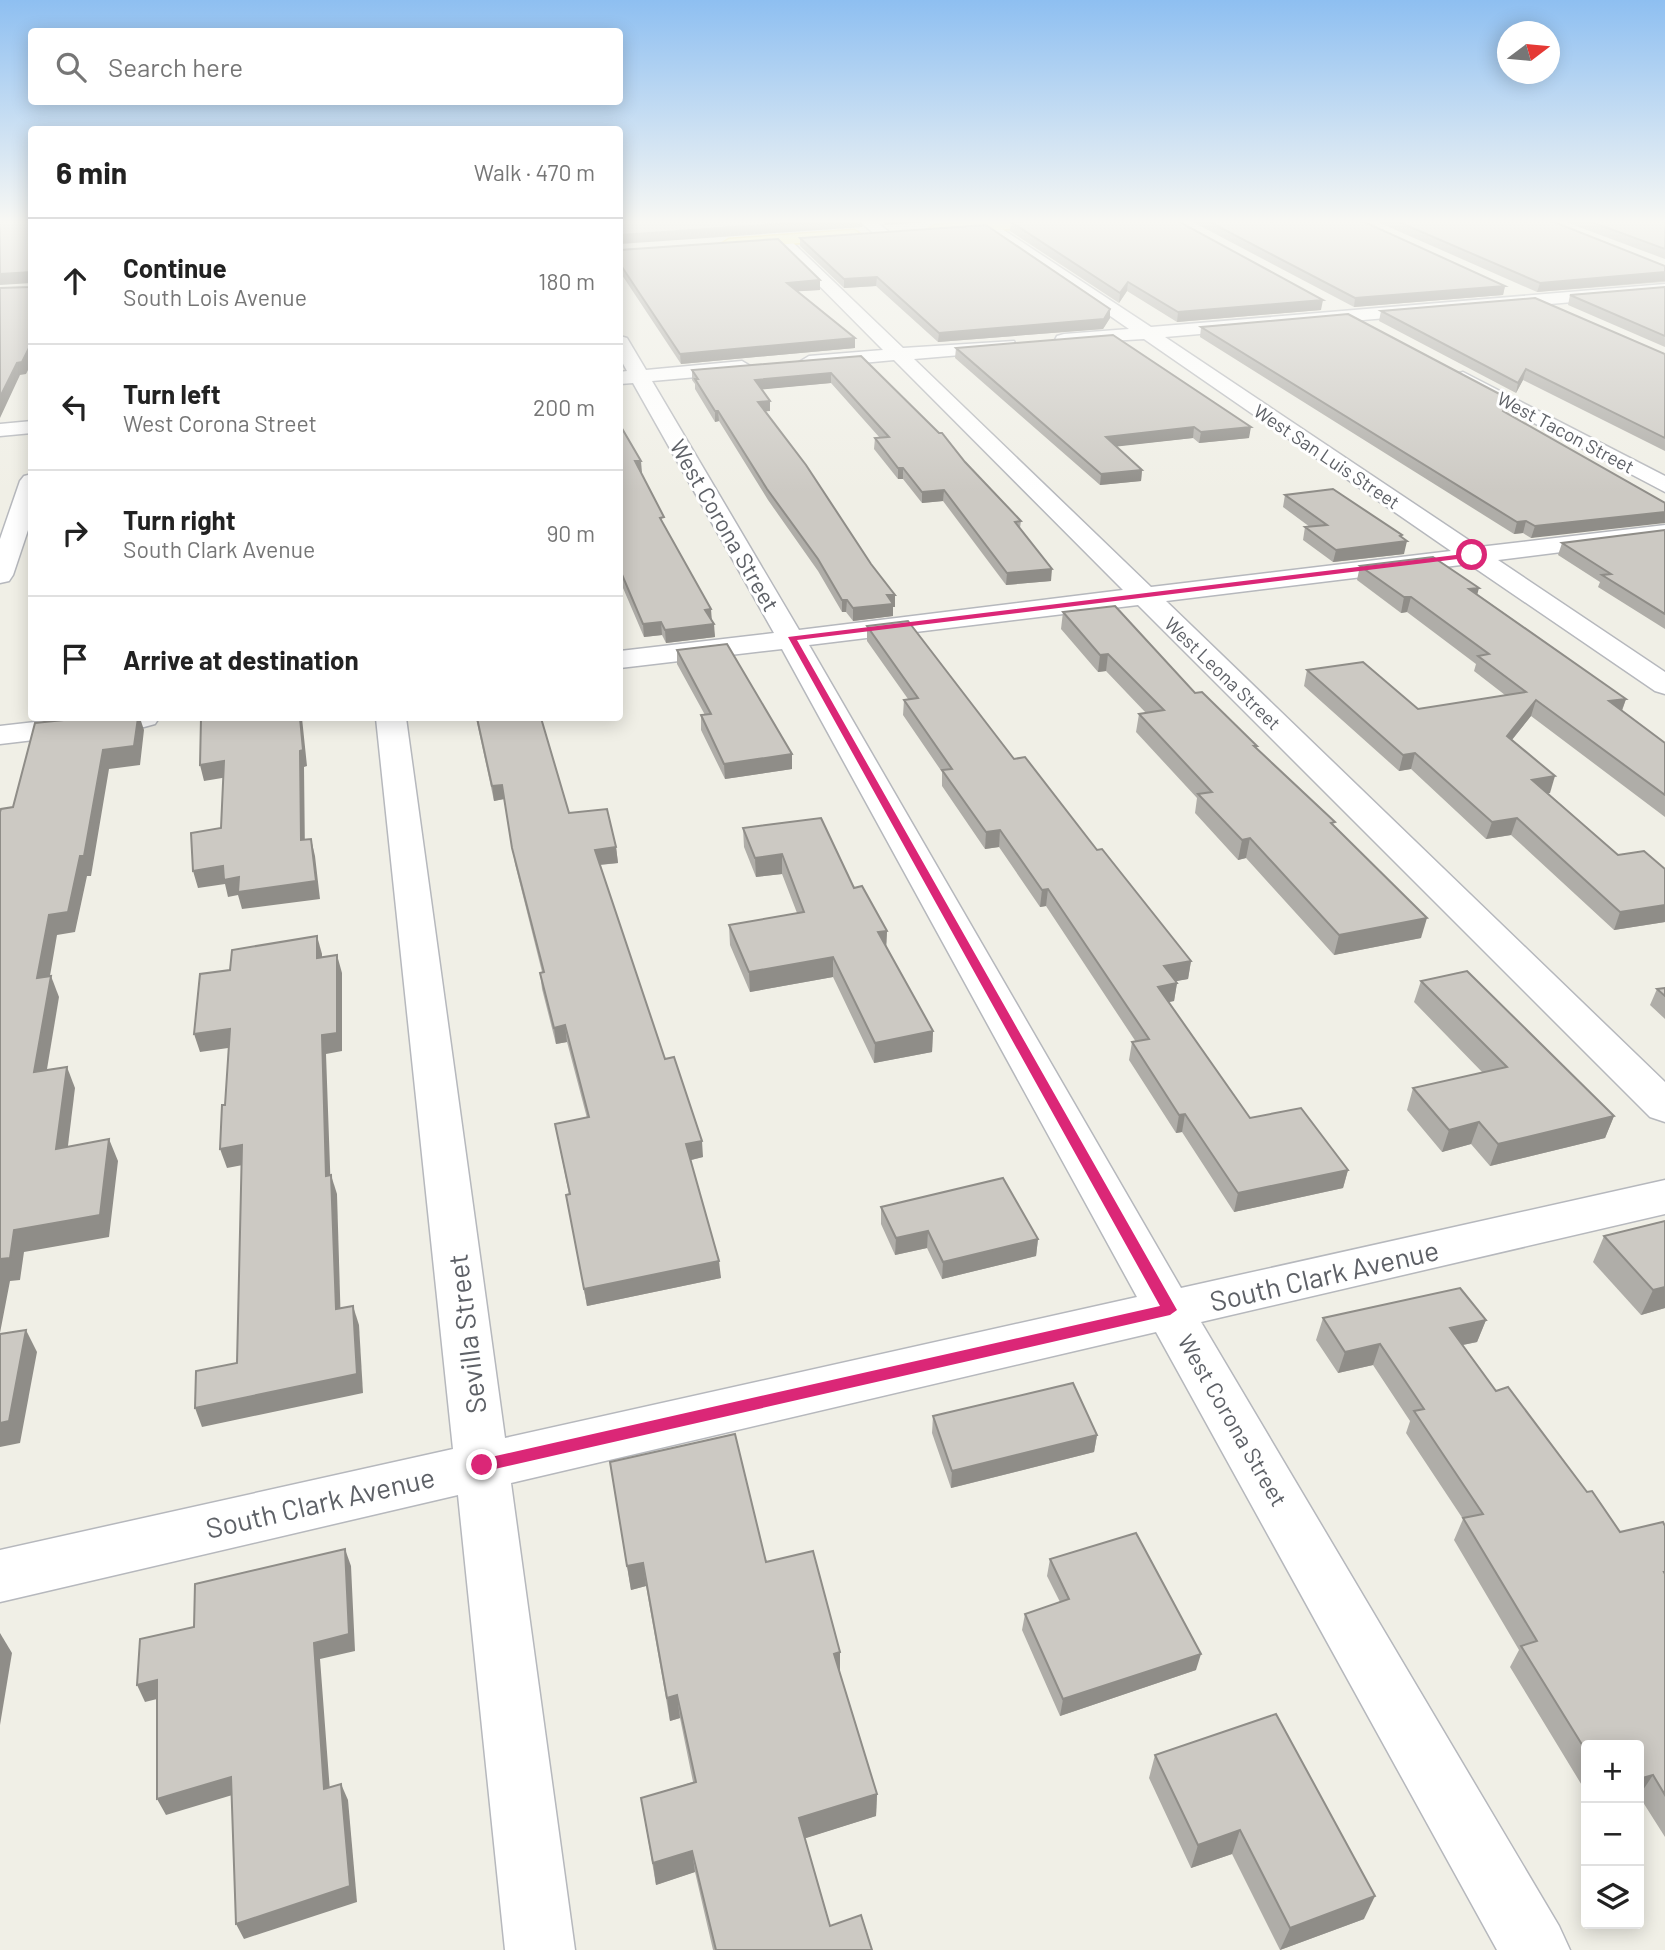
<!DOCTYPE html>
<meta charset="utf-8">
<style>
:root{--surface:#fff;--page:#f2f2f2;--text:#222;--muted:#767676;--line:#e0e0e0}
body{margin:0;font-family:Barlow,sans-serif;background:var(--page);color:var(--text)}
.controls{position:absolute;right:21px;bottom:21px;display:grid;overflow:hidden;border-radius:7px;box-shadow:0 4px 18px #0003}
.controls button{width:63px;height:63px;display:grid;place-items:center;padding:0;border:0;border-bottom:2px solid var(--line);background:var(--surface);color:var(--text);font:35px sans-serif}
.compass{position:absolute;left:1497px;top:21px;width:63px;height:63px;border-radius:50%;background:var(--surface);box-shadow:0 4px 18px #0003;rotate:74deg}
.stop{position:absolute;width:21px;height:21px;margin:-16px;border:5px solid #db2777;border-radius:50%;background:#fff}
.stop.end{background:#db2777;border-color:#fff;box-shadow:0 2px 7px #0008}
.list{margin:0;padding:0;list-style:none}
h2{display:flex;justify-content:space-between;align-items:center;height:91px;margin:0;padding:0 28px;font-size:30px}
h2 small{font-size:23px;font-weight:400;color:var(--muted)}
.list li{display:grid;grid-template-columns:46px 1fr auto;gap:21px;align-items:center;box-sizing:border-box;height:126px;padding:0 28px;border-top:2px solid var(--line)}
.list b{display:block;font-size:26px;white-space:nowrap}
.list p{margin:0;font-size:23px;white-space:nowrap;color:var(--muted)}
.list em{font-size:23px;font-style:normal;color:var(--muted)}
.icon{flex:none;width:38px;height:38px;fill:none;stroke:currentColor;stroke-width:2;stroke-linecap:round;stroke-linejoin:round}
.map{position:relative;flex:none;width:1665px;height:1950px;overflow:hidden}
.search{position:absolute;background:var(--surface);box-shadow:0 4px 18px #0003;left:28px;top:28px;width:595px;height:77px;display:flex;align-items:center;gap:18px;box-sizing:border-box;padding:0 24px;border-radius:7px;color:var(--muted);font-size:26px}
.panel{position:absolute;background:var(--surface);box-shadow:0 4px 18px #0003;left:28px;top:126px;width:595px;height:595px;border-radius:7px}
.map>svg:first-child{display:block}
</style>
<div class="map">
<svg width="1665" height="1950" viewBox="0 0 1665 1950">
<rect width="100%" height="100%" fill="#f0efe6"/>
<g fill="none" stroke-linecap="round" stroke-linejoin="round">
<defs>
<g id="minor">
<polygon points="858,220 875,220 890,233 887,236 877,236"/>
<polygon points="990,221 1151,327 1665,284 1665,294 1165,337 1479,547 1665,525 1665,539 1498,560 1665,672 1665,694 1655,691 1469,564 1166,601 1665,1082 1665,1122 1650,1117 1138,605 809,645 1181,1288 1665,1180 1665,1214 1201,1322 1559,1926 1570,1950 1497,1950 1156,1332 511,1483 575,1950 505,1950 458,1495 0,1602 0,1550 453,1449 376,718 406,718 505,1438 1137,1297 782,649 620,668 620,651 774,633 633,383 620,384 620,372 627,371 620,358 620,336 627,338 646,370 742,361 752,367 742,373 652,381 799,630 1123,590 894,360 809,368 802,366 799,362 809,356 883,350 777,243 774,240 777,237 787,237 903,348 1014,341 1016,345 1007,351 914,359 1151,587 1451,551 1144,339 1057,344 1055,340 1057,336 1064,334 1129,329 985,229 982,226"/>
<polygon points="1463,372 1665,476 1665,492 1456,382 1453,378 1456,374"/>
<polygon points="32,421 32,433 0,436 0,424"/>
<polygon points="32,474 32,518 13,575 9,581 0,583 0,539 20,481 24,476"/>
<polygon points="70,718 159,718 155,724 144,727 0,744 0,726"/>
</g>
<g id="major">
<polygon points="1006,220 1079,220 1072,224 935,235 927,230 935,225"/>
<polygon points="854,230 862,235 859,238 729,249 721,244 729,239"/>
</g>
</defs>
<!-- minor casing -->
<use href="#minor" stroke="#b6b8bd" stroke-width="3"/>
<!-- major casing -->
<use href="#major" stroke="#f2d95d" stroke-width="3"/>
<!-- minor -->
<use href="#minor" fill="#fff" fill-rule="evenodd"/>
<!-- major -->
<use href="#major" fill="#fffbac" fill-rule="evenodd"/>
</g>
<!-- wall -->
<g fill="#afada8">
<polygon points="879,220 957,220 885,225"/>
<polygon points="1189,220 1360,220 1505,286 1503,295 1354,307"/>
<polygon points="1373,220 1549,220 1665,266 1665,282 1537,292"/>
<polygon points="1560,220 1665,220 1665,259"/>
<polygon points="1011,222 1321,310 1177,322 1127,291 1119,303 1010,231"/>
<polygon points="800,238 1110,318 1103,329 938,342 876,286 844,288 800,246"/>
<polygon points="620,250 820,280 820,290 798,291 855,348 681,364 620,272"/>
<polygon points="1665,287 1665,347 1568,305 1570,295"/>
<polygon points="1381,311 1665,354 1665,451 1523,380 1516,393 1379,321"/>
<polygon points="1201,327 1509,399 1505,412 1665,503 1531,538 1523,533 1514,534 1200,337"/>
<polygon points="956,348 1249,438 1199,443 1193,438 1116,446 1142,470 1141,481 1100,485 955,358"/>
<polygon points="861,356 965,462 1021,521 1020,528 1051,581 1006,585 943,501 922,503 903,479 898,479 874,449 875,438 880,438 831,383 762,389 770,401 770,411 765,411 895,607 893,607 893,616 853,621 846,612 842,612 818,571 768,500 719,421 715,422 695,389 695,384 692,380 692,370"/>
<polygon points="620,425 642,473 641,473 665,527 712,621 715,637 666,643 662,635 644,637 620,581"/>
<polygon points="1285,495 1402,537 1404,554 1333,562 1303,540 1305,527 1310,527 1283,507"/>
<polygon points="1665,530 1665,629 1598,587 1600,582 1558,555 1562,543"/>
<polygon points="1360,566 1477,594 1626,699 1622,711 1665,743 1665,817 1531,716 1512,740 1550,793 1548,793 1618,855 1665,869 1665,922 1614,930 1511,835 1486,839 1411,769 1399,771 1304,686 1307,670 1418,709 1505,695 1474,671 1476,664 1407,612 1401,613 1357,580"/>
<polygon points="1063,612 1195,693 1257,749 1334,827 1421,938 1334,955 1246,858 1238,860 1195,813 1197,798 1136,732 1139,714 1146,713 1106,671 1098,672 1061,629"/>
<polygon points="867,626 1014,759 1097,850 1191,961 1188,979 1175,981 1177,983 1174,1001 1168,1002 1250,1118 1348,1170 1343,1188 1234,1212 1182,1132 1176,1133 1129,1060 1132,1042 1136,1042 1046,906 1040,907 999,847 985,849 942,786 942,772 903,715 904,700 908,699 867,641"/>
<polygon points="677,650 792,754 792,769 725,779 701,730 701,715 705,715 677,664"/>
<polygon points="476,718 541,718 569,813 616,847 618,863 600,865 665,1059 703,1157 691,1160 721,1278 587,1306 569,1211 566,1195 569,1194 555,1124 587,1118 567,1042 556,1044 542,989 540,973 542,972 515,864 504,799 494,801"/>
<polygon points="743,828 854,888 887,931 886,947 933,1031 932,1052 874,1063 833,977 750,992 730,945 729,925 797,913 782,874 756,877 744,847"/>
<polygon points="1421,981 1614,1116 1605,1138 1490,1166 1471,1144 1442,1152 1407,1110 1413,1088 1483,1073 1414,1002"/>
<polygon points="1665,988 1665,1019 1650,1005 1657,989"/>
<polygon points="881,1207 1038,1239 1036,1256 942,1279 927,1248 895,1255 881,1224"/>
<polygon points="1665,1221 1665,1308 1641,1315 1593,1262 1604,1236"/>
<polygon points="1323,1318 1486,1320 1477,1342 1463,1345 1496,1391 1587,1492 1620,1532 1665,1526 1665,1837 1639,1796 1586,1745 1586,1792 1510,1667 1519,1650 1454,1540 1463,1519 1406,1433 1410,1421 1373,1365 1338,1373 1316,1340"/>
<polygon points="933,1416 1097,1435 1094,1452 951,1488 932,1433"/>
<polygon points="610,1462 766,1562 840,1674 877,1794 876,1816 805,1838 830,1926 872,1950 713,1950 695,1872 656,1885 641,1798 693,1782 680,1718 670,1721 646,1586 631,1590"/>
<polygon points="1050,1559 1196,1670 1060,1716 1022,1630 1025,1614 1060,1602 1047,1576"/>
<polygon points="1155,1755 1364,1919 1280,1950 1232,1854 1191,1868 1149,1778"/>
</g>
<!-- shaded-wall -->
<g fill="#8f8d88">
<polygon points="834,220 862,220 862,227 620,244 620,235"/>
<polygon points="885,220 957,220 885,225"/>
<polygon points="31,272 32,283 0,285 0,274"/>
<polygon points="1665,272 1665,281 1537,292 1540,283"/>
<polygon points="877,277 876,286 844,288 844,279"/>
<polygon points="820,280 820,290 787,292 787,283"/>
<polygon points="1128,282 1127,291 1119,303 1120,293"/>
<polygon points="1505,286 1503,295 1354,307 1355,298"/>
<polygon points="1323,300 1321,310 1177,322 1178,312"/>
<polygon points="1110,309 1110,318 1103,329 938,342 939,333"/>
<polygon points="855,338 855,348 681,364 680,354"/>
<polygon points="32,342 32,362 26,374 20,375 0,418 0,397 17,363"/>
<polygon points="1526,369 1523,380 1516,393 1518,383"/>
<polygon points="831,373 831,383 756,390 755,380"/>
<polygon points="770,401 770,411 759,412 758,402"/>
<polygon points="715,411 718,411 719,421 715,422"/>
<polygon points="1194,427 1193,438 1104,448 1106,437"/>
<polygon points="1251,427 1249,438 1199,443 1201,432"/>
<polygon points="635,461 641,461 642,473 636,473"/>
<rect x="898" y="468" width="5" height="11"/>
<polygon points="1142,470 1141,481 1100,485 1101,474"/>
<polygon points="944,490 943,501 922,503 922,492"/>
<polygon points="1665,512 1665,523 1531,538 1535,526"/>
<polygon points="1526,521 1523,533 1514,534 1517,522"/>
<polygon points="1402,535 1401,542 1407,541 1404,554 1333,562 1336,550"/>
<polygon points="1052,569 1051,581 1006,585 1007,573"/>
<polygon points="1479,588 1475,603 1469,589"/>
<polygon points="887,595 895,595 895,607 893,607 893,616 853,621 853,608"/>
<polygon points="1404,597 1411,597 1407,612 1401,613"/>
<polygon points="842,600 847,600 846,612 842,612"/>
<polygon points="711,609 712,622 705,610"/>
<polygon points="661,622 662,635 644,637 643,624"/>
<polygon points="714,624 715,637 666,643 665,630"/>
<polygon points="1108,654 1106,671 1098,672 1100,655"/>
<polygon points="1626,699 1620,715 1609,701"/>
<polygon points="1536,700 1531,716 1502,752 1507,736"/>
<polygon points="138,718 140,718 144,730 140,765 109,769 91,876 87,876 75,932 57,935 46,999 37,978 49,915 103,750"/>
<polygon points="300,718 302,718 307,766 304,767 305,857 301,840"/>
<polygon points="1415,753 1411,769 1399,771 1403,755"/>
<polygon points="792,754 792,769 725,779 724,764"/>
<polygon points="224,761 228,777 204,781 200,765"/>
<polygon points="1555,776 1550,793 1527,796 1532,780"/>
<polygon points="502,785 504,799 494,801 492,786"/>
<polygon points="1517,818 1511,835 1486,839 1492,822"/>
<polygon points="1000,830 999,847 985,849 986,832"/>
<polygon points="1250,838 1246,858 1238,860 1242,840"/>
<polygon points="311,839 315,856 320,899 242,909 238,895 228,897 225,884 198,888 193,871 223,866"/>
<polygon points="616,847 618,863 597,865 595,850"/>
<polygon points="782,854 782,874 756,877 755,858"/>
<polygon points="1048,889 1046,906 1040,907 1042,890"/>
<polygon points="1665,905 1665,922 1614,930 1620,912"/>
<polygon points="1427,918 1421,938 1334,955 1339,935"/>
<polygon points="887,931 886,950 878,932"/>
<polygon points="317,936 322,954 322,976 317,958"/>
<polygon points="337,955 342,973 342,1051 326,1054 331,1195 326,1176 322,1035"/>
<polygon points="833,957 833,977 750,992 749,972"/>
<polygon points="1191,961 1188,979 1161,984 1164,966"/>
<polygon points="51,976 59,997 43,1093 34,1072"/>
<polygon points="1177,983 1174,1001 1155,1005 1158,987"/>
<polygon points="565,1025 567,1042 556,1044 554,1028"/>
<polygon points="230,1029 235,1047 200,1052 194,1034"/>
<polygon points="933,1031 932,1052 874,1063 875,1043"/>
<polygon points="67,1067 75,1088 65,1170 56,1149"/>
<polygon points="1185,1114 1182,1132 1176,1133 1179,1115"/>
<polygon points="1614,1116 1605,1138 1490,1166 1498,1144"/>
<polygon points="1479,1122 1471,1144 1442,1152 1449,1130"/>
<polygon points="109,1139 118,1161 109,1237 24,1252 20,1280 10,1281 0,1333 0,1259 14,1230"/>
<polygon points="702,1141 703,1157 687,1161 686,1144"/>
<polygon points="242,1145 248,1164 227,1168 220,1149"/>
<polygon points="1348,1170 1343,1188 1234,1212 1238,1193"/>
<polygon points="331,1175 337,1194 341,1328 336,1309"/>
<polygon points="928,1231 927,1248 895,1255 896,1238"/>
<polygon points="1038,1239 1036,1256 942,1279 943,1262"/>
<polygon points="719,1261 721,1278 587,1306 584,1289"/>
<polygon points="1665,1287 1665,1308 1641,1315 1653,1290"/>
<polygon points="353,1306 359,1325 363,1393 202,1427 195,1408"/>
<polygon points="1486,1320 1477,1342 1442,1349 1450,1328"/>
<polygon points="26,1330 37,1352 20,1443 0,1447 0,1423"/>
<polygon points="1380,1344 1373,1365 1338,1373 1345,1352"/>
<polygon points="1097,1435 1094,1452 951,1488 952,1471"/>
<polygon points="345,1549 351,1566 355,1651 320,1659 331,1805 324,1789 314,1643"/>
<polygon points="643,1563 646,1586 631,1590 627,1566"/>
<polygon points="0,1633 12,1653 0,1725"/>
<polygon points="840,1652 840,1675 834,1654"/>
<polygon points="1201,1654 1196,1670 1060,1716 1063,1699"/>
<polygon points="157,1680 165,1697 145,1702 137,1685"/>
<polygon points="677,1695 680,1718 670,1721 667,1698"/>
<polygon points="1653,1775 1639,1796 1639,1779"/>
<polygon points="231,1777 239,1793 166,1815 157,1799"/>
<polygon points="341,1784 348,1800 357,1902 244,1939 236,1924"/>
<polygon points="877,1794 876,1816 800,1840 799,1818"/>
<polygon points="1240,1830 1232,1854 1191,1868 1198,1845"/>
<polygon points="692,1851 695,1872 656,1885 653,1863"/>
<polygon points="1375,1896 1364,1919 1280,1950 1290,1928"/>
</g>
<!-- building -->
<g fill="#ccc9c3" stroke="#8f8d88" stroke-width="2">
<polygon points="0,220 32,220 32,342 22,362 17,363 0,397 0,288 29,287 31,272 0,274"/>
<polygon points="620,220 834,220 620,235"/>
<polygon points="1041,220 1176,220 1323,300 1178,312 1128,282 1120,293 1011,222"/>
<polygon points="1206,220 1360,220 1505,286 1355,298"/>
<polygon points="1394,220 1549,220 1665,266 1665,272 1540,283"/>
<polygon points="1586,220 1665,220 1665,249"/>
<polygon points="986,225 1110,309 1104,319 939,333 877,277 844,279 800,238"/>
<polygon points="778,239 820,280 787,283 855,338 680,354 620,264 620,250"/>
<polygon points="1665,287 1665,336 1570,295"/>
<polygon points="1535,298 1665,354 1665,438 1526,369 1518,383 1381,311"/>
<polygon points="1348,314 1509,399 1503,411 1665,503 1665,512 1535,526 1526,521 1517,522 1201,327"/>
<polygon points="1113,335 1251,427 1201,432 1194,427 1106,437 1142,470 1101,474 956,348"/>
<polygon points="861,356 939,433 942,433 965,462 1021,521 1015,522 1052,569 1007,573 944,490 922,492 903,468 898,468 875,438 889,437 831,373 755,380 770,401 758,402 806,465 871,564 895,595 887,595 893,604 853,608 847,600 842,600 818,559 767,489 718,411 715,411 695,379 698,379 692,370"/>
<polygon points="620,425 641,461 635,461 664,517 660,518 711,609 705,610 714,624 665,630 661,622 643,624 620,570"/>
<polygon points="1333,489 1402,535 1400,536 1407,541 1336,550 1305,527 1327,525 1285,495"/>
<polygon points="1665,530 1665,614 1602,575 1611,574 1562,543"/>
<polygon points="1433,557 1479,588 1469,589 1626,699 1609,701 1665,743 1665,795 1536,700 1507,736 1555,776 1532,780 1618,855 1644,851 1665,869 1665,905 1620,912 1517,818 1492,822 1415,753 1403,755 1307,670 1363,662 1418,709 1526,692 1478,656 1489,654 1411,597 1404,597 1360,566"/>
<polygon points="1115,606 1195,693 1202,692 1257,746 1254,746 1335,822 1331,823 1427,918 1339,935 1250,838 1242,840 1198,794 1212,792 1139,714 1164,710 1108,654 1100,655 1063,612"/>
<polygon points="908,621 1014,759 1025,757 1097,850 1102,849 1191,961 1164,966 1177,983 1158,987 1250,1118 1301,1108 1348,1170 1238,1193 1185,1114 1179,1115 1132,1042 1149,1039 1048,889 1042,890 1000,830 986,832 942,770 952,769 904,700 918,698 867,626"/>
<polygon points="727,644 792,754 724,764 701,715 711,714 677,650"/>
<polygon points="83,718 138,718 134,746 103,750 84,856 80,856 68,912 49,915 37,978 51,976 34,1072 67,1067 56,1149 109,1139 100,1215 14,1230 10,1258 0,1259 0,812 1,809 13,807 35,723"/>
<polygon points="201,718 300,718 303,750 300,751 301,840 311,839 316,881 238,892 239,877 224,880 223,866 193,871 191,833 221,828 224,761 200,765"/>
<polygon points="477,718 541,718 569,813 607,809 616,847 595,850 665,1059 674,1057 702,1141 686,1144 719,1261 584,1289 566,1195 570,1194 555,1124 589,1117 565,1025 554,1028 540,973 544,972 512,848 502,785 492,786"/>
<polygon points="821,818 854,888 862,886 887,931 878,932 933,1031 875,1043 833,957 749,972 729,925 804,912 782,854 755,858 743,828"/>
<polygon points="317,936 317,958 337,955 337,1033 322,1035 326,1176 331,1175 336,1309 353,1306 357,1374 195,1408 196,1371 237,1363 242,1145 220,1149 222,1105 225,1105 230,1029 194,1034 200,974 230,970 232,950"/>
<polygon points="1467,971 1614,1116 1498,1144 1479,1122 1449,1130 1413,1088 1507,1067 1421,981"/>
<polygon points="1665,988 1665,996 1657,989"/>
<polygon points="1003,1178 1038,1239 943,1262 928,1231 896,1238 881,1207"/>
<polygon points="1665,1221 1665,1287 1653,1290 1604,1236"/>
<polygon points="1460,1288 1486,1320 1450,1328 1496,1391 1508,1387 1587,1492 1592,1491 1620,1532 1663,1522 1665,1526 1665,1572 1664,1572 1665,1574 1665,1795 1653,1775 1639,1779 1639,1745 1586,1745 1586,1751 1521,1646 1537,1641 1463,1518 1483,1514 1414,1411 1424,1409 1380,1344 1345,1352 1323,1318"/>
<polygon points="26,1330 9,1421 0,1423 0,1334"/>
<polygon points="1073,1383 1097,1435 952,1471 933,1416"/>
<polygon points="735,1434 766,1562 813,1551 840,1652 834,1654 877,1794 799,1818 830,1926 861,1915 872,1950 716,1950 692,1851 653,1863 641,1798 696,1782 677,1695 667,1698 643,1563 627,1566 610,1462"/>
<polygon points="1136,1533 1201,1654 1063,1699 1025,1614 1069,1599 1050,1559"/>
<polygon points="345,1549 349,1634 314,1643 324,1789 341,1784 350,1886 236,1924 231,1777 157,1799 157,1680 137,1685 140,1639 194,1627 195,1584"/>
<polygon points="1276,1714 1375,1896 1290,1928 1240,1830 1198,1845 1155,1755"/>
</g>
<!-- sky -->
<linearGradient id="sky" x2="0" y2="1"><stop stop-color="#8ebff1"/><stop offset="0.45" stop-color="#f8f8f4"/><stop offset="1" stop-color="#f8f8f4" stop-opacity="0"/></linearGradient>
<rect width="1665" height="493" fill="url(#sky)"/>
<!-- route -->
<polygon fill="#db2777" points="1472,553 1474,557 797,640 1177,1310 1170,1315 482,1472 476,1470 474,1465 476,1461 482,1459 1160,1306 788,637"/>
<g text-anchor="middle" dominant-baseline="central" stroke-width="6" stroke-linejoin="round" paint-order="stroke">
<!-- far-street labels -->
<g font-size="19" fill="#5e6167" stroke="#fff">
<text transform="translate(1566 432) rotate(28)">West Tacon Street</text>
<text transform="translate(1327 456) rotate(34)">West San Luis Street</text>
<text transform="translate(1223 673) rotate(44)">West Leona Street</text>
</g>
<!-- street labels -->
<g font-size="23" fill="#5e6167" stroke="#fff">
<text transform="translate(725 525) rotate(60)">West Corona Street</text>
<text transform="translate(1233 1420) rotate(60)">West Corona Street</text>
</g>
<!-- near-street labels -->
<g font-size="28" fill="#5e6167" stroke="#fff">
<text transform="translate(1324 1275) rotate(-13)">South Clark Avenue</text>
<text transform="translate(466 1334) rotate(-97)">Sevilla Street</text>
<text transform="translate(320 1502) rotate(-13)">South Clark Avenue</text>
</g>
</g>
</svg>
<div class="controls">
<button>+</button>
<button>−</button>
<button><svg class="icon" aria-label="layers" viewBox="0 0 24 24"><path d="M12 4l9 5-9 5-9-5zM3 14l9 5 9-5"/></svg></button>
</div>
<svg class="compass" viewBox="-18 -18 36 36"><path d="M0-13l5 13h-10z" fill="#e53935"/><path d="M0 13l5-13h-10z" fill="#767676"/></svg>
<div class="stop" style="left:1472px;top:555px"></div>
<div class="stop end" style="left:482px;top:1465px"></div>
<div class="search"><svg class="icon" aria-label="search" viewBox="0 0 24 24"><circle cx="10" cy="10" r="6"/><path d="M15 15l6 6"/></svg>Search here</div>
<section class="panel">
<h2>6 min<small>Walk · 470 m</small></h2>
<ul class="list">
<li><svg class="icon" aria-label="ahead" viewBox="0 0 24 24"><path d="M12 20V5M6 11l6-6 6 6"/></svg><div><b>Continue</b><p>South Lois Avenue</p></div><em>180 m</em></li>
<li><svg class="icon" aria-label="left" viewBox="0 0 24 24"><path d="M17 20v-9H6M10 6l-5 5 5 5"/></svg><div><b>Turn left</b><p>West Corona Street</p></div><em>200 m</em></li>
<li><svg class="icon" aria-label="right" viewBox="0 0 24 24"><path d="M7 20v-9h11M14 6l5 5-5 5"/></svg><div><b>Turn right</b><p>South Clark Avenue</p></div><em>90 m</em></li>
<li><svg class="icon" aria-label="arrive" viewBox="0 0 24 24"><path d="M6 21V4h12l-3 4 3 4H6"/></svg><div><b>Arrive at destination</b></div></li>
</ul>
</section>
</div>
